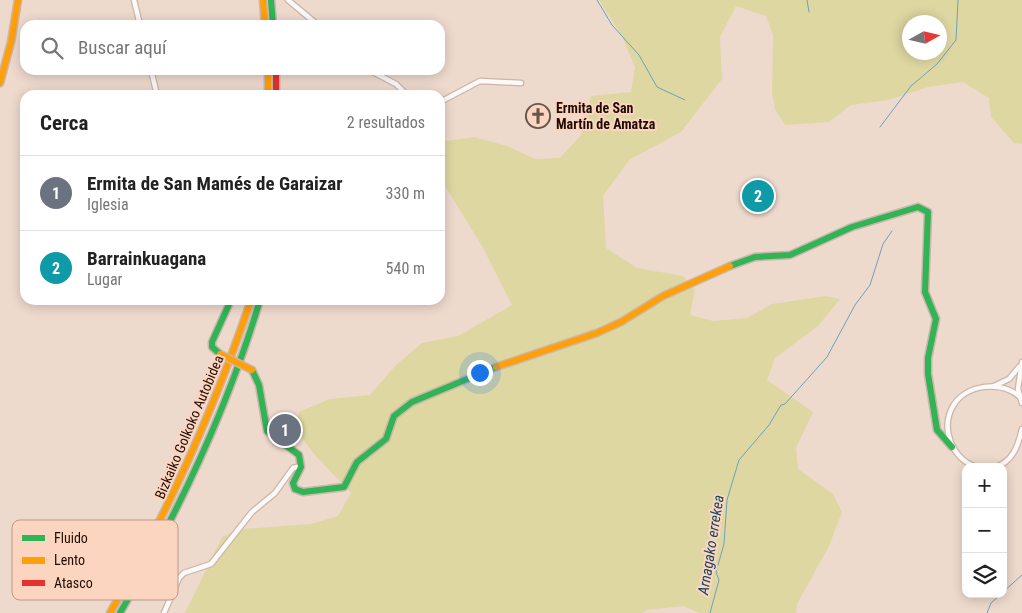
<!DOCTYPE html>
<html lang="es">
<meta charset="utf-8">
<style>
:root{--surface:#fff;--page:#f2f2f2;--text:#222;--muted:#767676;--line:#e0e0e0;--accent:#0f766e}
body{margin:0;font-family:"Roboto Condensed",sans-serif;background:var(--page);color:var(--text)}
.controls{position:absolute;right:15px;bottom:15px;display:grid;overflow:hidden;border-radius:10px;box-shadow:0 2px 12px #0003}
.controls button{width:45px;height:45px;display:grid;place-items:center;padding:0;border:0;border-bottom:1px solid var(--line);background:var(--surface);color:var(--text);font:25px sans-serif}
.compass{position:absolute;left:902px;top:15px;width:45px;height:45px;border-radius:50%;background:var(--surface);box-shadow:0 2px 12px #0003;rotate:82deg}
.you{position:absolute;left:479px;top:372px;width:18px;height:18px;margin:-12px;border:4px solid #fff;border-radius:50%;background:#1a73e8;box-shadow:0 0 0 8px #1a73e833}
.badge{display:grid;place-items:center;width:32px;height:32px;border-radius:50%;background:var(--accent);color:#fff;font-size:16px;font-weight:700}
.pin{position:absolute;translate:-50% -50%;border:2px solid #fff;box-shadow:0 1px 5px #0006}
.list{margin:0;padding:0;list-style:none}
h2{display:flex;justify-content:space-between;align-items:center;height:65px;margin:0;padding:0 20px;font-size:21px}
h2 small{font-size:16px;font-weight:400;color:var(--muted)}
.list li{display:grid;grid-template-columns:32px 1fr auto;gap:15px;align-items:center;box-sizing:border-box;height:75px;padding:0 20px;border-top:1px solid var(--line)}
.list b{display:block;font-size:19px;white-space:nowrap}
.list p{margin:0;font-size:16px;white-space:nowrap;color:var(--muted)}
.list em{font-size:16px;font-style:normal;color:var(--muted)}
.icon{flex:none;width:28px;height:28px;fill:none;stroke:currentColor;stroke-width:2;stroke-linecap:round;stroke-linejoin:round}
.map{position:relative;flex:none;width:1022px;height:613px;overflow:hidden}
.search{position:absolute;background:var(--surface);box-shadow:0 2px 12px #0003;left:20px;top:20px;width:425px;height:55px;display:flex;align-items:center;gap:12px;box-sizing:border-box;padding:0 18px;border-radius:15px;color:var(--muted);font-size:19px}
.panel{position:absolute;background:var(--surface);box-shadow:0 2px 12px #0003;left:20px;top:90px;width:425px;height:215px;border-radius:15px}
.map>svg:first-child{display:block}
</style>
<div class="map">
<svg width="1022" height="613" viewBox="0 0 1022 613">
<rect width="100%" height="100%" fill="#eed9cd"/>
<!-- green -->
<path fill="#ded7a2" fill-rule="evenodd" d="M599,0H1022V144L1014,143L991,117L989,98L963,82L928,87L888,100L851,105L829,122L785,125L775,109L772,92L773,35L766,16L736,6L720,37L722,79L681,132L629,160L603,196L606,248L637,268L683,276L695,290L690,315L713,321L747,318L772,304L826,296L840,299L818,326L775,358L767,380L813,412L796,448L798,469L833,494L842,512L829,546L797,604L796,613H700L683,606L647,610L642,613H185L222,537L242,529L311,524L338,516L351,493L314,454L296,429L299,412L330,399L370,395L396,365L422,343L458,336L512,305L482,246L440,178V137L447,141L474,137L507,146L535,159L560,158L581,135L591,96L631,92L635,67L622,36ZM910,22H940V52H910Z"/>
<g fill="none" stroke-linecap="round" stroke-linejoin="round">
<!-- stream -->
<g stroke="#6ca2b9" stroke-width="1">
<polyline points="597,0 612,25 639,55 657,87 685,100"/>
<polyline points="807,0 809,12"/>
<polyline points="880,127 911,86 937,64 956,40 958,0"/>
<polyline points="1003,592 1022,575"/>
<polyline points="710,613 719,580 716,572 724,544 727,500 739,460 769,425 781,405 785,404 827,357 855,305 870,285 883,244 892,231"/>
<polyline points="987,613 991,603 1001,594"/>
</g>
<defs>
<g id="street">
<polyline points="134,0 140,25"/>
<polyline points="288,0 318,25"/>
<polyline points="151,70 157,95"/>
<polyline points="369,70 396,84 407,95"/>
<polyline points="440,102 480,81 521,83"/>
<polyline points="1022,362 1018,389 1022,403"/>
<polyline points="994,386 1009,379 1019,367"/>
<path d="M976,467C952,458 940,429 953,406C966,384 1002,380 1020,397"/>
<path d="M996,467C1013,461 1018,446 1022,429"/>
<polyline points="164,613 179,578 184,573 211,564 252,512 275,493 293,468 301,466"/>
</g>
<g id="fast">
<polyline points="271,0 273,25"/>
<polyline points="730,266 755,257 790,255 852,227 918,207 928,212 925,292 936,319 928,358 928,374 937,430 952,447"/>
<polyline points="220,354 212,347 212,342 231,300"/>
<polyline points="252,370 259,385 267,431 299,455 301,467 293,483 295,489 303,492 344,487 357,462 386,439 394,416 412,402 496,367"/>
<path d="M120,613C178,513 227,411 260,300"/>
</g>
<g id="slow">
<polyline points="263,0 265,25"/>
<polyline points="268,70 268,95"/>
<polyline points="0,83 11,42 18,0"/>
<polyline points="496,367 597,333 621,322 663,296 730,266"/>
<path d="M110,613C168,513 214,409 251,300"/>
</g>
<polyline id="jam" points="276,70 276,95"/>
</defs>
<!-- street casing -->
<use href="#street" stroke="#cbb6aa" stroke-width="7"/>
<!-- fast casing -->
<use href="#fast" stroke="#cbb6aa" stroke-width="9"/>
<!-- slow casing -->
<use href="#slow" stroke="#cbb6aa" stroke-width="9"/>
<!-- jam casing -->
<use href="#jam" stroke="#cbb6aa" stroke-width="9"/>
<!-- street -->
<use href="#street" stroke="#fcf9f8" stroke-width="4.5"/>
<!-- fast -->
<use href="#fast" stroke="#30b455" stroke-width="6"/>
<!-- slow -->
<use href="#slow" stroke="#ff9f0a" stroke-width="6"/>
<!-- jam -->
<use href="#jam" stroke="#e5322d" stroke-width="6"/>
<defs>
<polyline id="slow-bridge" points="220,354 252,370"/>
</defs>
<!-- slow-bridge casing -->
<use href="#slow-bridge" stroke="#cbb6aa" stroke-width="9" stroke-linecap="butt"/>
<!-- slow-bridge -->
<use href="#slow-bridge" stroke="#ff9f0a" stroke-width="6"/>
</g>
<!-- icons -->
<defs>
<symbol id="church-ring" viewBox="-11 -11 22 22"><circle r="9.5" fill="#fbd5c0" stroke="#695449" stroke-width="1.5"/><path d="M-1.2-6h2.4v3.5h3.3v2.4h-3.3V6h-2.4V-.1h-3.3v-2.4h3.3Z" fill="#695449"/></symbol>
</defs>
<g fill-rule="evenodd">
<use href="#church-ring" x="524" y="102" width="28" height="28"/>
</g>
<g text-anchor="middle" dominant-baseline="central" stroke-width="4" stroke-linejoin="round" paint-order="stroke">
<!-- poi labels -->
<g font-size="14" font-weight="bold" fill="#210c02" stroke="#fbd5c0" text-anchor="start">
<text x="556" y="108">Ermita de San<tspan x="556" dy="16">Martín de Amatza</tspan></text>
</g>
<!-- street labels -->
<g font-size="14" fill="#210c02" stroke="#fbd5c0">
<text transform="translate(189 427) rotate(-67)">Bizkaiko Golkoko Autobidea</text>
</g>
<!-- water labels -->
<g font-size="15" font-style="italic" fill="#19485d" stroke="#fbd5c0">
<text transform="translate(711 545) rotate(-81)">Arnagako errekea</text>
</g>
</g>
<!-- legend -->
<rect x="12" y="520" width="166" height="80" rx="8" fill="#fbd5c0" stroke="#ba9987" stroke-width="1"/>
<rect x="22" y="535" width="23" height="6" fill="#30b455"/>
<rect x="22" y="557" width="23" height="7" fill="#ff9f0a"/>
<rect x="22" y="580" width="23" height="6" fill="#e5322d"/>
<g font-size="14" fill="#210c02">
<text x="54" y="543">Fluido</text>
<text x="54" y="565">Lento</text>
<text x="54" y="588">Atasco</text>
</g>
</svg>
<div class="controls">
<button>+</button>
<button>−</button>
<button><svg class="icon" aria-label="layers" viewBox="0 0 24 24"><path d="M12 4l9 5-9 5-9-5zM3 14l9 5 9-5"/></svg></button>
</div>
<svg class="compass" viewBox="-18 -18 36 36"><path d="M0-13l5 13h-10z" fill="#e53935"/><path d="M0 13l5-13h-10z" fill="#767676"/></svg>
<div class="you"></div>
<div class="pin badge" style="left:285px;top:430px;background:#6b7280">1</div>
<div class="pin badge" style="left:758px;top:196px;background:#0f9aa8">2</div>
<div class="search"><svg class="icon" aria-label="search" viewBox="0 0 24 24"><circle cx="10" cy="10" r="6"/><path d="M15 15l6 6"/></svg>Buscar aquí</div>
<section class="panel">
<h2>Cerca<small>2 resultados</small></h2>
<ul class="list">
<li><span class="badge" style="background:#6b7280">1</span><div><b>Ermita de San Mamés de Garaizar</b><p>Iglesia</p></div><em>330 m</em></li>
<li><span class="badge" style="background:#0f9aa8">2</span><div><b>Barrainkuagana</b><p>Lugar</p></div><em>540 m</em></li>
</ul>
</section>
</div>
